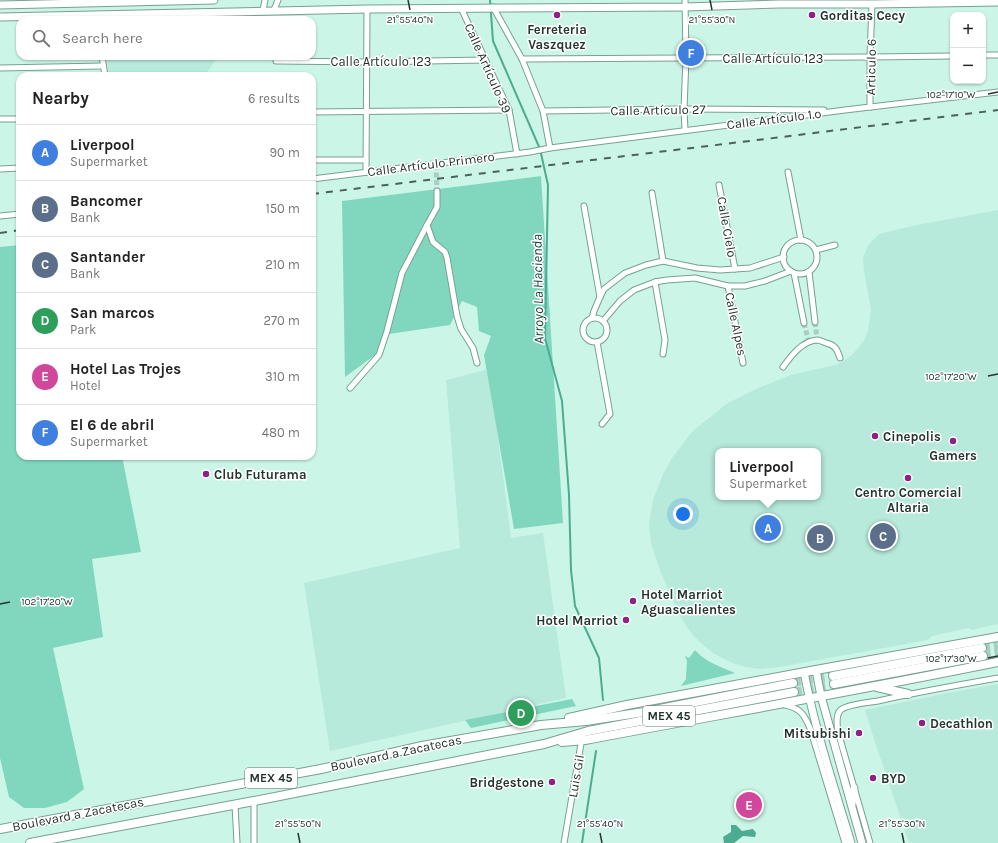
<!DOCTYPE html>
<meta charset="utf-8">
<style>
:root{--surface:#fff;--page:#f6f6f6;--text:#222;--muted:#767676;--line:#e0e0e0;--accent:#8d2286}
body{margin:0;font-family:Karla,sans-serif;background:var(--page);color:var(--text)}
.controls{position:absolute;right:12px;top:12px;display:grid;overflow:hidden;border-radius:8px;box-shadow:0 1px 3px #0004}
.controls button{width:36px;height:36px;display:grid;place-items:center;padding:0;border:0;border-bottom:1px solid var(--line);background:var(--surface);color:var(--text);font:20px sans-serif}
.you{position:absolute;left:683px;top:514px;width:14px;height:14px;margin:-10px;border:3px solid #fff;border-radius:50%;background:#1a73e8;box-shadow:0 0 0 6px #1a73e833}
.badge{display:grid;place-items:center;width:26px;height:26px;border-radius:50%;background:var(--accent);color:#fff;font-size:13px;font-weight:700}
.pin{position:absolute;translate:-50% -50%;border:2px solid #fff;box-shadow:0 1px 4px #0006}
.popup{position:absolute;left:715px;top:448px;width:106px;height:52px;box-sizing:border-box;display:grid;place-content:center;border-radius:8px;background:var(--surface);filter:drop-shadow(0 1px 3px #0005);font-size:13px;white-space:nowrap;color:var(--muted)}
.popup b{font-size:15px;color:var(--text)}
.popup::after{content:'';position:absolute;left:50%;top:100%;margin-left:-8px;border:8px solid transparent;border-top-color:var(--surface)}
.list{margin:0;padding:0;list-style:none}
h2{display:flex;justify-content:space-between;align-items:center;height:52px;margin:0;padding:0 16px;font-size:17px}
h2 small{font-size:13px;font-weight:400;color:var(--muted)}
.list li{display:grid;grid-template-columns:26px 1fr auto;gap:12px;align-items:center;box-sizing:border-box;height:56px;padding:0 16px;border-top:1px solid var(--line)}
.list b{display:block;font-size:15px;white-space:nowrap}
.list p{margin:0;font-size:13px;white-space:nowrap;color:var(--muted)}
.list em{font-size:13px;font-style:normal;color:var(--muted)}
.icon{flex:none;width:22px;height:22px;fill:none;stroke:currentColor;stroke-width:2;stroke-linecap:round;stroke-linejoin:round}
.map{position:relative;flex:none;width:998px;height:843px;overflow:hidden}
.search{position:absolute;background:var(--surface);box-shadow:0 1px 3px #0004;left:16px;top:16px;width:300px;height:44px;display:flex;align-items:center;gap:10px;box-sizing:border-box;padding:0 14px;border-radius:12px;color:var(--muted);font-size:15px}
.panel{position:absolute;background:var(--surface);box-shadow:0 1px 3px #0004;left:16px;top:72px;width:300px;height:388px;border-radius:12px}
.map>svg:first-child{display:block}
</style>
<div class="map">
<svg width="998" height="843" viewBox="0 0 998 843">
<rect width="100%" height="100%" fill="#caf5e7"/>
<!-- built -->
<g fill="#b7eadb" fill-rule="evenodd">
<polygon points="218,57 204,76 109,76 107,60"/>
<path d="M998,210V624L972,630L968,628L932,636L928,640L779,667L762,669L745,667L733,663L722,658L713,653L701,643L694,636L686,626L679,614L659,568L651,543L649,525L653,500L663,474L672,458L691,433L700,425L728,403L758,388L791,375L835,365L842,362L852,355L864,341L868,330L871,310L864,271L863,258L868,246L874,239L878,235L883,233L912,226ZM718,451H818V497H718Z"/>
<polygon points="489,369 511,538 543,533 566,698 330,751 304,583 460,548 446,380"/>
<polygon points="998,684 998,843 909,843 874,739 865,710 947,693"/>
</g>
<!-- green -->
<g fill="#81d7be">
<polygon points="541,176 563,523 514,529 484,355 491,336 479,331 477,307 462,301 450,325 389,334 375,355 345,377 342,201"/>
<polygon points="20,245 20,456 122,456 141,552 92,559 103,637 53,648 84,789 67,802 45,808 24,808 9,797 0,758 0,247"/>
<path d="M695,650C705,662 721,667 735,673L681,686L686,679L687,661L685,656L689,658Z"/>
<polygon points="572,699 576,706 471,728 465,720"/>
</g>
<!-- water -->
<polygon fill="#4dab92" points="731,825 736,825 742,831 753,829 756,833 755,837 743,836 734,843 724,843 723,837 731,832"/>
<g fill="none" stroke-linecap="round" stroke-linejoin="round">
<!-- stream -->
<g stroke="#4dab92" stroke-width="2">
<polyline points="490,0 493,41 540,149 548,185 545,338 562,401 569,495 571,570 575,606 599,658 603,700"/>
<polyline points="582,843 596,751"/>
</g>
<!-- street-tunnel -->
<g stroke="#a9cfc2" stroke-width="5" stroke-dasharray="5 2.5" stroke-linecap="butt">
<polyline points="436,165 437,191"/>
<polyline points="815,322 817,338"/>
<polyline points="804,323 808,339"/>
</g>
<!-- primary-tunnel -->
<g stroke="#a9cfc2" stroke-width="8" stroke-dasharray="8 4" stroke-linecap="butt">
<polyline points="982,648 998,646"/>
<polyline points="983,656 998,653"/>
<polyline points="793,683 833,676"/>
<polyline points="794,692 834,684"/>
</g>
<defs>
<g id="street">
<polyline points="685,0 686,58 684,109 685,130"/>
<polyline points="493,7 522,59 543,111 550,148"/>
<polyline points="461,8 509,110 517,154"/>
<polyline points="263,10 265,0"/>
<polyline points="274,10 278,0"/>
<polyline points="983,55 998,55"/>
<polyline points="102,56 105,76"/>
<polyline points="522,59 870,57 953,56"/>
<polyline points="276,61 367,62 485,60"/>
<polyline points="0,68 103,66"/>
<polyline points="870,107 870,57 872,4"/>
<polyline points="543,111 684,109 824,110"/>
<polyline points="312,112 509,110"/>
<polyline points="0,119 20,119"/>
<polyline points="312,160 366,160"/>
<polyline points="0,169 20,168"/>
<polyline points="366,172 367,9"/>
<polyline points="788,172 801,240"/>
<polyline points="312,179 530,152 550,148 845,110 998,92"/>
<polyline points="719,185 735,269"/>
<polyline points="652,193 663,261"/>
<polyline points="584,206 600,297"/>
<polyline points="0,216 20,214"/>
<polyline points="427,225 433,242 445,252 447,258 457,316 461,329 473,348 477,363"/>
<circle cx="800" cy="257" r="17"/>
<polyline points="816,250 835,245"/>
<polyline points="809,272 815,322"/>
<polyline points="794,273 804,323"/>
<polyline points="655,282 665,340 663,354"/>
<polyline points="728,286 743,363"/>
<polyline points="592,318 594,311 600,297 604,289 625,273 646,265 663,261 697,268 720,270 750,268 784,257"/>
<circle cx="595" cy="330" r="12"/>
<polyline points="603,321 620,301 634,290 655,282 667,280 695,278 728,286 745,286 765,281 791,271"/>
<polyline points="597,342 610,414 602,424"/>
<path d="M783,367C791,356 802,341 817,340C820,340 823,342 826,343C835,345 837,349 840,358"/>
<polyline points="350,388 379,355 387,331 402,273 427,225 437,207 437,191"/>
<path d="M785,705C800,708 804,714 810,728L845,843"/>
<polyline points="254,801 254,843"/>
<polyline points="235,805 237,843"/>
<polyline points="564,843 582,738"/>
<path d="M870,843L838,732C837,725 835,713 842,709C848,705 870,702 878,701C918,692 958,685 998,678"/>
</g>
<g id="secondary">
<polyline points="0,5 214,0"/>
<polyline points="0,17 367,9 685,7 779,4 872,4 998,2"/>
<polyline points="816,670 821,696 862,843"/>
<path d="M804,672C815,730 834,786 851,843"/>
<polyline points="852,804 854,788"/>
</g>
<g id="primary">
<polyline points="833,676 982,648"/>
<polyline points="834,684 983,656"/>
<polyline points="877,687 908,694"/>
<polyline points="569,718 627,705 816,670 998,637"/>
<path d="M562,742L585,740C723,714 861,690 998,662"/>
<polyline points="0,829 321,769 422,746 541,725 586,721 644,712 793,683"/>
<polyline points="30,843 254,801 544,744 588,731 794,692"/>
</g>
</defs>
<!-- street casing -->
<use href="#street" stroke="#78a093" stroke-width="7"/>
<!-- secondary casing -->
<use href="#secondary" stroke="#78a093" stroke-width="9"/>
<!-- primary casing -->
<use href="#primary" stroke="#78a093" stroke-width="10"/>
<!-- street -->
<use href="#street" stroke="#fff" stroke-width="5"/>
<!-- secondary -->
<use href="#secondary" stroke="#fff" stroke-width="7"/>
<!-- primary -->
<use href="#primary" stroke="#fff" stroke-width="8"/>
<!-- rail -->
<g stroke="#4b625b" stroke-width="2" stroke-dasharray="7 7" stroke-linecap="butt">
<polyline points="312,194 782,137 998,110"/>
<polyline points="0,233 20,230"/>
</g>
</g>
<!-- ticks -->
<path fill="none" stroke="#243530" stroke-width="1.5" d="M408,0L410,10M710,0L712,10M988,94L998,92M988,376L998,374M0,604L10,602M988,658L998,656M298,833L300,843M600,833L602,843M902,833L904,843"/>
<!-- markers -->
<g fill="#8d2286" stroke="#fff" stroke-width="1.5">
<circle cx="557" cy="15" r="4"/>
<circle cx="812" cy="15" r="4"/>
<circle cx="875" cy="436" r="4"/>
<circle cx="953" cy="441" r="4"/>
<circle cx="206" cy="474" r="4"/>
<circle cx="908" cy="478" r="4"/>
<circle cx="633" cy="601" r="4"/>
<circle cx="626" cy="620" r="4"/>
<circle cx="922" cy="723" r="4"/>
<circle cx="859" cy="733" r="4"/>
<circle cx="873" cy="778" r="4"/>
<circle cx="552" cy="782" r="4"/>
</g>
<g text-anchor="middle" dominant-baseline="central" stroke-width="3" stroke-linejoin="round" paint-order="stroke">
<!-- shield labels -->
<g fill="#fff" stroke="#66726e" stroke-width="1">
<rect x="643" y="706" width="52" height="20" rx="3"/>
<rect x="245" y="768" width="52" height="20" rx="3"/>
</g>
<g font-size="12" font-weight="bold" fill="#243530">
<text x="669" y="716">MEX 45</text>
<text x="271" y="778">MEX 45</text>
</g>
<!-- poi labels -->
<g font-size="13" font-weight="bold" fill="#243530" stroke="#fff" text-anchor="start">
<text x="820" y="15">Gorditas Cecy</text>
<text x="557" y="29" text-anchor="middle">Ferreteria<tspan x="557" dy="15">Vaszquez</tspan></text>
<text x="883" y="436">Cinepolis</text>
<text x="953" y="455" text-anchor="middle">Gamers</text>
<text x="214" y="474">Club Futurama</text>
<text x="908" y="492" text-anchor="middle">Centro Comercial<tspan x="908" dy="15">Altaria</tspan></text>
<text x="641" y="594">Hotel Marriot<tspan x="641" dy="15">Aguascalientes</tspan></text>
<text x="618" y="620" text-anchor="end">Hotel Marriot</text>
<text x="930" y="723">Decathlon</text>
<text x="851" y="733" text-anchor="end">Mitsubishi</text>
<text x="881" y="778">BYD</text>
<text x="544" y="782" text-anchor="end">Bridgestone</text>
</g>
<!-- street labels -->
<g font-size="13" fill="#243530" stroke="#fff">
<text x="773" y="58">Calle Artículo 123</text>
<text x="381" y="61">Calle Artículo 123</text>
<text transform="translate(871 67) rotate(-89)">Articulo 6</text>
<text transform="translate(488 68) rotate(66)">Calle Artículo 39</text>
<text transform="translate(658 110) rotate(-1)">Calle Artículo 27</text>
<text transform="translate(774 119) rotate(-7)">Calle Artículo 1.º</text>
<text transform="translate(431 164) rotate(-7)">Calle Artículo Primero</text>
<text transform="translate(727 227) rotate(80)">Calle Cielo</text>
<text transform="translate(736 324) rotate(78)">Calle Alpes</text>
<text transform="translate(396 753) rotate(-12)">Boulevard a Zacatecas</text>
<text transform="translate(576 776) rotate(-80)">Luis Gil</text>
<text transform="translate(78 814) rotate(-11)">Boulevard a Zacatecas</text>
</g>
<!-- water labels -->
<g font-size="14" font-style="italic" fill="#194338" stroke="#fff">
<text transform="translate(538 289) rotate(-91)">Arroyo La Hacienda</text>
</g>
</g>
<g font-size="10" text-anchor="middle" fill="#243530" stroke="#fff" stroke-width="3" stroke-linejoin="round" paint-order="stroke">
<text x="410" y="23">21°55'40"N</text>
<text x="712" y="23">21°55'30"N</text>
<text x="951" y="98">102°17'10"W</text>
<text x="951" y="380">102°17'20"W</text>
<text x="47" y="605">102°17'20"W</text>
<text x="951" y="662">102°17'30"W</text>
<text x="298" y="827">21°55'50"N</text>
<text x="600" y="827">21°55'40"N</text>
<text x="902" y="827">21°55'30"N</text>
</g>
</svg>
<div class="controls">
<button>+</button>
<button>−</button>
</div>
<div class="you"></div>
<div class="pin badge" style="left:768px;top:528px;background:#3f7fe0">A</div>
<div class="popup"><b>Liverpool</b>Supermarket</div>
<div class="pin badge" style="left:820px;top:538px;background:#5c6f8a">B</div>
<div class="pin badge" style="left:883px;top:536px;background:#5c6f8a">C</div>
<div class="pin badge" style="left:521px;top:713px;background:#2e9e5b">D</div>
<div class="pin badge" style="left:749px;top:805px;background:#d1479c">E</div>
<div class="pin badge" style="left:691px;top:53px;background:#3f7fe0">F</div>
<div class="search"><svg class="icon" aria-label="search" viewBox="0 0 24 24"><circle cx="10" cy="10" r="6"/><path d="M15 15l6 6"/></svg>Search here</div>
<section class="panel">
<h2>Nearby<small>6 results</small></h2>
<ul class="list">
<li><span class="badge" style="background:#3f7fe0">A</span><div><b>Liverpool</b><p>Supermarket</p></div><em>90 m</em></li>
<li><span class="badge" style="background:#5c6f8a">B</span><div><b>Bancomer</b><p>Bank</p></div><em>150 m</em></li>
<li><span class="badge" style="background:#5c6f8a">C</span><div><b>Santander</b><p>Bank</p></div><em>210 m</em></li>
<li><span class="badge" style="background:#2e9e5b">D</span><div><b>San marcos</b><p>Park</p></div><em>270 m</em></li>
<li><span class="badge" style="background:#d1479c">E</span><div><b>Hotel Las Trojes</b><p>Hotel</p></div><em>310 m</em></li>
<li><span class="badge" style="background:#3f7fe0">F</span><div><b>El 6 de abril</b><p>Supermarket</p></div><em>480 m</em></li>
</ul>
</section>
</div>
